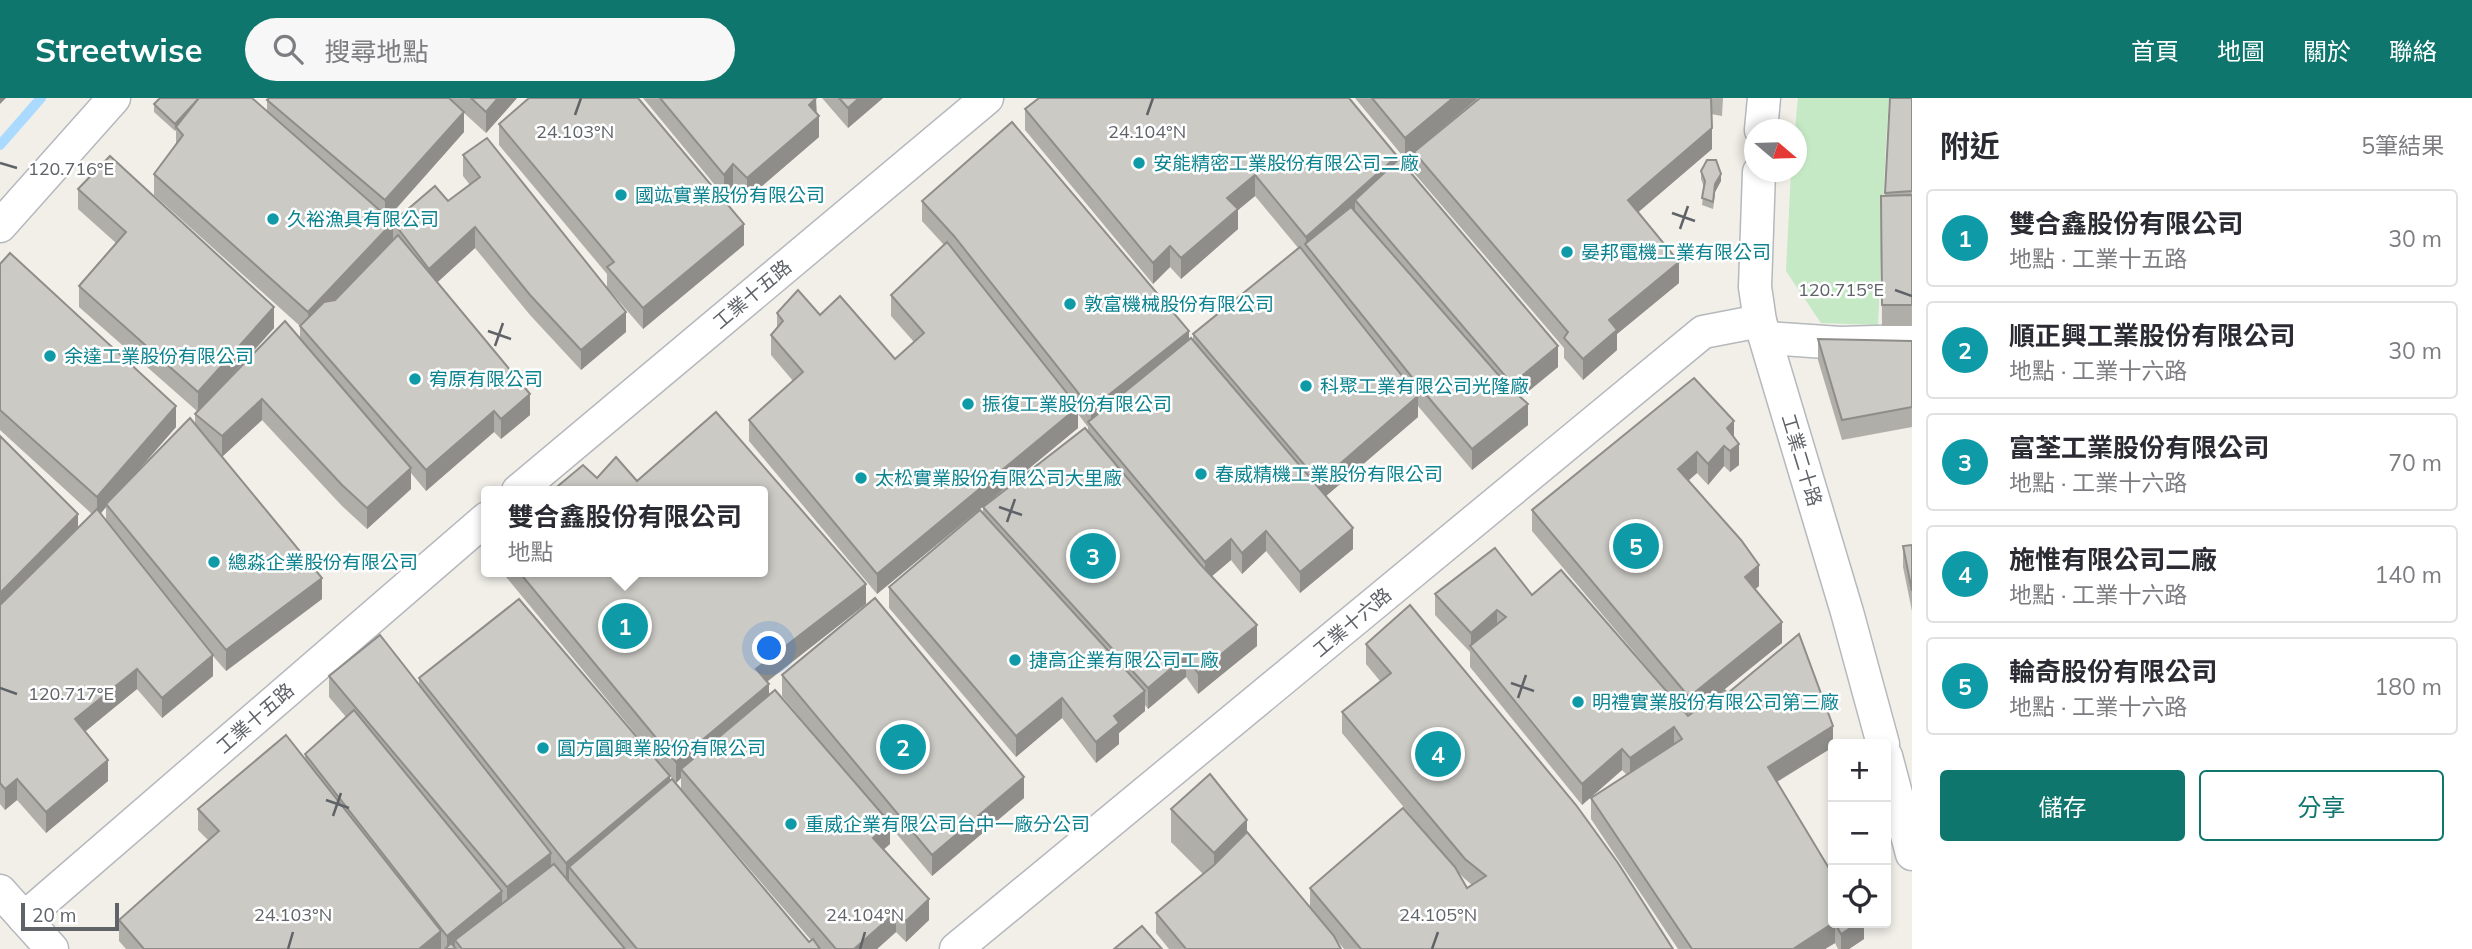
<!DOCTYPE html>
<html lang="zh-TW">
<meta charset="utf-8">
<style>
:root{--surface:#fff;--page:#f7f7f7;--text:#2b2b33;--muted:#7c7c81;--line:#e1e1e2;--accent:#0f766e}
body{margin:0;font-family:Mulish,"Noto Sans TC",sans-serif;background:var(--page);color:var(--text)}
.controls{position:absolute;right:21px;bottom:21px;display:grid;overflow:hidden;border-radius:7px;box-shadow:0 4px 10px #0003}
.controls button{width:63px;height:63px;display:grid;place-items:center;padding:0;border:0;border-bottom:2px solid var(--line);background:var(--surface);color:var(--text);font:35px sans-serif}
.compass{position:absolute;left:1744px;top:21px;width:63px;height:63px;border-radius:50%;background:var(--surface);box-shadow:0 4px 10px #0003;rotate:109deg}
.scale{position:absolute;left:21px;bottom:18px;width:98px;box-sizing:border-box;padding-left:7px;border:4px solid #5f6368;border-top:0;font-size:19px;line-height:24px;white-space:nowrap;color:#5f6368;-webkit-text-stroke:5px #fff;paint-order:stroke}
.you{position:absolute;left:770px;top:551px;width:24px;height:24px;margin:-18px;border:5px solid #fff;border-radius:50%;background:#1a73e8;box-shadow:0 0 0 10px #1a73e833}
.badge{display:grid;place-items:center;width:46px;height:46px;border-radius:50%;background:var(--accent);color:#fff;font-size:23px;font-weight:700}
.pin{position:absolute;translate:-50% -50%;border:4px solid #fff;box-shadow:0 2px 7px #0006}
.popup{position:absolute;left:481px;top:388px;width:287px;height:91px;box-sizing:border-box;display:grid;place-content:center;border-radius:7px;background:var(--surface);filter:drop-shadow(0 2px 5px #0005);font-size:23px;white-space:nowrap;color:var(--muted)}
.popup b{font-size:26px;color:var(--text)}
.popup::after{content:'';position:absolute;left:50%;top:100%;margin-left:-14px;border:14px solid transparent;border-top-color:var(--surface)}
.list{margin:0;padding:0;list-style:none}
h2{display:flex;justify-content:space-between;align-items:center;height:91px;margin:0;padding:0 28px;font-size:30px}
h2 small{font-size:23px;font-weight:400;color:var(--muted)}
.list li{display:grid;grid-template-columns:46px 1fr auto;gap:21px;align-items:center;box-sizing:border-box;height:98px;margin:0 14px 14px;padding:0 14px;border:2px solid var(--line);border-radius:7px}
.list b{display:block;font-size:26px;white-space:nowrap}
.list p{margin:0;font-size:23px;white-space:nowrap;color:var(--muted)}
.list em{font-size:23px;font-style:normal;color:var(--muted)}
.actions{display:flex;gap:14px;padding:21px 28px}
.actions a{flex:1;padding:16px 0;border:2px solid var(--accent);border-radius:7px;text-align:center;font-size:24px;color:var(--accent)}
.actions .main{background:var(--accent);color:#fff}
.icon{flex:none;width:38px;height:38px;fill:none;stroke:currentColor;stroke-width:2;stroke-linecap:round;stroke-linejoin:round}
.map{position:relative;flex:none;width:1912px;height:851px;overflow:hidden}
header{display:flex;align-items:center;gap:42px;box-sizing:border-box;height:98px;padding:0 35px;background:var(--accent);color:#fff}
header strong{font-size:33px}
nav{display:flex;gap:38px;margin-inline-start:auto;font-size:24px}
.search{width:490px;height:63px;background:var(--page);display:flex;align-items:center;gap:18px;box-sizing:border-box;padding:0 24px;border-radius:38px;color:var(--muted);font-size:26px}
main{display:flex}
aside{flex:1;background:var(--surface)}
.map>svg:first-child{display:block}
</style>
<header>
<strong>Streetwise</strong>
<div class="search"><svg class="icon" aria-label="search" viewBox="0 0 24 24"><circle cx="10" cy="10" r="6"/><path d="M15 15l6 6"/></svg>搜尋地點</div>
<nav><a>首頁</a><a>地圖</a><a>關於</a><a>聯絡</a></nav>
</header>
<main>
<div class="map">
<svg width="1912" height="851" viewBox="0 0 1912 851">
<rect width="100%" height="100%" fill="#f1efe8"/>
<!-- green -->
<path fill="#c5e8c5" d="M1798,0H1889C1883,76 1882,151 1878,227L1821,225L1786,173L1791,74H1797L1795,31Z"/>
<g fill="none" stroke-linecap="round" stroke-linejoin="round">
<!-- stream -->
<polyline stroke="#aadaff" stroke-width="10" points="0,47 41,0"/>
<defs>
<g id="minor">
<polyline points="1761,32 1764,0"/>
<polyline points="1759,74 1755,189 1760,223 1847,514 1883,646"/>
<polyline points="0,128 114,0"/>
<polyline points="1766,240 1840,245 1912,243"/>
<polyline points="518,393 987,0"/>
<polyline points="1886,658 1912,756"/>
<polyline points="0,793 52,851"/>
<polyline points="24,820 487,420"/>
<polyline points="956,851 1703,234 1760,223"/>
</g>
</defs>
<!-- minor casing -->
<use href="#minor" stroke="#b5b8bc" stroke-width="35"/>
<!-- minor -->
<use href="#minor" stroke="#fff" stroke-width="32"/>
</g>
<!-- wall -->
<g fill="#afaea9" fill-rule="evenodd">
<path d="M269,0H517L486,35L464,15V34L388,120L393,124L448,103L470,87L463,78V57L607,189V176L499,47V26L744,147L643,231L611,194L626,234L581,272L530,217L475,150L437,184L530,317L501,341L494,334L426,393L411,375V391L367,431L342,408L262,322L222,358L322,501L226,573L213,558V578L162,620L137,591L85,633L108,683L46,735L17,702L5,712L0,706V338L78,430L92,416L0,332V166L176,329L127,385L195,325V316L197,313L79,209V188L116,145L78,111V91L274,230L220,291L300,240V228L154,97V76L176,46V32L175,33L154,14V6L267,13V2ZM106,409V422L101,415Z"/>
<polygon points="643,0 816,0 819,39 747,101 733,87 724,98"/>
<polygon points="822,0 883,0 848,30"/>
<polygon points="1355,0 1478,0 1405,61"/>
<polygon points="1480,0 1723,0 1722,18 1711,16 1712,51 1638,114 1679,185 1617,236 1617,252 1583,282 1564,260 1564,250 1414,75 1414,54"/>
<polygon points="1912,0 1912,228 1882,228 1881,98 1885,98 1885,95"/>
<polygon points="1025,11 1397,63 1558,269 1521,299 1528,327 1472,372 1418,308 1418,319 1326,398 1353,451 1300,495 1266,453 1242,476 1231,462 1212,478 1257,548 1198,596 1186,579 1148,611 1145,607 1145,613 1119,635 1119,646 1096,665 1062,620 1016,659 889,510 889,489 983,415 983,409 1088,334 1088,329 1078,316 1078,330 877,496 749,343 749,322 793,283 771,257 771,237 777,230 777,215 820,217 895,261 914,244 891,218 891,197 944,147 922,123 922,103 1189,242 1193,242 1193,236 1299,151 1255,98 1238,112 1238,131 1181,181 1170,169 1153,186 1025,32"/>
<polygon points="1701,73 1721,83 1715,94 1713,111 1702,107 1704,89 1701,81"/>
<polygon points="1818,241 1912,243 1912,329 1842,342 1818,262"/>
<polygon points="1734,339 1739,367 1730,374 1724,368 1708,387 1697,375 1688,382 1759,488 1755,491 1782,545 1715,599 1728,595 1833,649 1777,684 1833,825 1864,825 1864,841 1849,851 1838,851 1835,845 1825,851 1678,851 1591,721 1591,700 1627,677 1622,672 1582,707 1470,569 1470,554 1435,517 1435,496 1532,497 1688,618 1532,433 1532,412"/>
<polygon points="597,380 637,383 866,506 767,584 769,597 822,646 782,598 782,577 1024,700 932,778 890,728 890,746 883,751 929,822 906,844 896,834 877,851 126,851 119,843 119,822 208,742 198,732 198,711 305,662 305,656 346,619 329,599 329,578 419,587 419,580 670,683 809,844 811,842 681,692 681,680 676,685 502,474 763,474"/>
<polygon points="1912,447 1912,513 1903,469 1903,448"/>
<path d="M1366,546L1673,851H1344L1335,840L1341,851H1169L1156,835V815L1203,776L1171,744V711L1247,734L1310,810V790L1442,755L1342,635V614L1380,583L1366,566ZM1456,772L1465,781L1472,787L1467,790Z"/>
</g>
<!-- shaded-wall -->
<g fill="#8f8d8a">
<polygon points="0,0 6,0 0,6"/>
<polygon points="199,0 176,29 175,33 175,26"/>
<polygon points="498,0 517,0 486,35 486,14"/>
<polygon points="859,0 883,0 848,30 848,10"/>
<polygon points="1453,0 1478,0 1405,61 1405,40"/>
<polygon points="816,1 816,21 819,18 819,39 747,101 747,80 809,7"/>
<polygon points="464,14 464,34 385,123 385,102"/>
<polygon points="1712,30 1712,51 1628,123 1628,102"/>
<polygon points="1397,58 1397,78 1355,102 1355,116 1306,148 1306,139"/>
<polygon points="733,66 733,87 724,98 724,77"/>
<polygon points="1721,76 1721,83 1715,94 1713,111 1715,86"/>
<polygon points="1255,77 1255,98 1238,112 1238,131 1181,181 1181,160 1227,100"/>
<polygon points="393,124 393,145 308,234 308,214"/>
<polygon points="744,126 744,147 643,231 643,210"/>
<polygon points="475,129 475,150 429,192 429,171"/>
<polygon points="1170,148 1170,169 1153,186 1153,165"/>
<polygon points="1679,164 1679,185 1617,236 1617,252 1583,282 1583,261 1609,222"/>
<polygon points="274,209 274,230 198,314 198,294"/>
<polygon points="626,214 626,234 581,272 581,252"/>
<polygon points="1189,233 1189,254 1091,327 1091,311"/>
<polygon points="1558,248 1558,269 1512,307 1512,286"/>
<polygon points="530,296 530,317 501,341 501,321"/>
<polygon points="1418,298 1418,319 1319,404 1319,384"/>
<polygon points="262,301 262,322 222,359 222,338"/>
<polygon points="1528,306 1528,327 1472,372 1472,351"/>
<polygon points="176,308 176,329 107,408 106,406 106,409 97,420 97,399"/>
<polygon points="1078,309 1078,330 877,496 877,476"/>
<polygon points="494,313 494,334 426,393 426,372"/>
<polygon points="1734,323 1734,343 1727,330"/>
<polygon points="1739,346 1739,367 1730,374 1730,353"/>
<polygon points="1724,348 1724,368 1708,387 1708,366"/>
<polygon points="1697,354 1697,375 1678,392 1678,371"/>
<polygon points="411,370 411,391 367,431 367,410"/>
<polygon points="78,416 78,437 0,516 0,495"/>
<polygon points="1353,430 1353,451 1300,495 1300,474"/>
<polygon points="1266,433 1266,453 1242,476 1242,455"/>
<polygon points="1231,441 1231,462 1205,484 1205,464"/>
<polygon points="1759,467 1759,488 1745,500 1745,479"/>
<polygon points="322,480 322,501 226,573 226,552"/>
<polygon points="866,486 866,506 756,592 756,571"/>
<polygon points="1497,512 1497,533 1471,550 1471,535"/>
<polygon points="1782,524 1782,545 1689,620 1689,599"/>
<polygon points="1257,527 1257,548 1198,596 1198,575"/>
<polygon points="213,557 213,578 162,620 162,600"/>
<polygon points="1186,558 1186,579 1148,611 1148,590"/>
<polygon points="137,571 137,591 75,642 75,621"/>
<polygon points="769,586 769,607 681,671 681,680 676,685 676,664"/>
<polygon points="1145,593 1145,613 1119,635 1119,646 1096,665 1096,644 1114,618"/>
<polygon points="1062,600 1062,620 1016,659 1016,638"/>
<polygon points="1833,628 1833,649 1768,689 1768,669"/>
<polygon points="1674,629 1674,649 1630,681 1630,660"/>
<polygon points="1622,651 1622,672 1582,707 1582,686"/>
<polygon points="108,662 108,683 46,735 46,714"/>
<polygon points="670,678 670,699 569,769 569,783 566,786 566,765"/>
<polygon points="1024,679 1024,700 932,778 932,757"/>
<polygon points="17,681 17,702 5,712 5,691"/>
<polygon points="1247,722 1247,755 1214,788 1214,755"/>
<polygon points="890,725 890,746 873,761 873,740"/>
<polygon points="551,755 551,776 507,810 507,789"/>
<polygon points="502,793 502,814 455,842 455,851 447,851 447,838"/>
<polygon points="929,801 929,822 906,844 906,823"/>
<polygon points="896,814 896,834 877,851 854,851"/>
<polygon points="1833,825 1835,825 1835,845 1825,851 1793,851"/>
<polygon points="1858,825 1864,825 1864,841 1849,851 1841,851 1841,836"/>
<polygon points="441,833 441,851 419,851"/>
</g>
<!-- building -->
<g fill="#cccac5" stroke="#8f8d8a" stroke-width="2">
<polygon points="160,0 199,0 175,26 154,6"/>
<polygon points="199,0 252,0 393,124 435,88 448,103 480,79 463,57 487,40 626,214 581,252 530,197 475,129 429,171 393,124 308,214 154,76 183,37 176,29"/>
<polygon points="269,0 449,0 464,14 385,102 267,2"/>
<polygon points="471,0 498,0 486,14"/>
<polygon points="529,0 638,0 744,126 643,210 607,169 614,164 499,26"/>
<polygon points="660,0 816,0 809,7 819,18 747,80 733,66 724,77"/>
<polygon points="839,0 859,0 848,10"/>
<polygon points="1039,0 1349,0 1397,58 1306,139 1255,77 1227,100 1238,111 1181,160 1170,148 1153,165 1025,11"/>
<polygon points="1372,0 1453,0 1405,40"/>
<polygon points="1480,0 1711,0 1712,30 1628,102 1679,164 1609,222 1617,232 1583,261 1564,240 1568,234 1414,54"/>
<polygon points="1890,0 1912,0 1912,93 1885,95"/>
<polygon points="1012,24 1189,233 1091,311 954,138 922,103"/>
<polygon points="110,58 274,209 198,294 79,188 126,134 78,91"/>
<polygon points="1399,61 1558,248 1512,286 1355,102"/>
<polygon points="1707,62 1716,62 1721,76 1715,86 1713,104 1702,100 1705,83 1701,73"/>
<polygon points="1912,97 1912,207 1882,207 1881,98"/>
<polygon points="1351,109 1509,289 1528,306 1472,351 1423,293 1305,146"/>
<polygon points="398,137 530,296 501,321 494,313 426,372 300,228 324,204 335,202"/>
<polygon points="947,144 1078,309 877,476 749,322 803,274 771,237 783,223 777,215 798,192 820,217 840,198 895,261 924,235 891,197"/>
<polygon points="1300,149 1418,298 1319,384 1193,236"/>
<polygon points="10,155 176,308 97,399 0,312 0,166"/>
<polygon points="285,223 411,370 367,410 342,387 262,301 222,338 195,316"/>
<polygon points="1191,240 1353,430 1300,474 1266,433 1242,455 1231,441 1205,464 1088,324"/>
<polygon points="1818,241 1912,243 1912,309 1842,322"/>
<polygon points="1694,280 1734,323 1727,330 1739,346 1730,353 1724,348 1708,366 1697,354 1678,371 1741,442 1759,467 1745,479 1782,524 1689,599 1532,412"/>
<polygon points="716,314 866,486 756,571 769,586 676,664 519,474 763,474 763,393 552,393 583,367 597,380 616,359 637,383"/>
<polygon points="190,320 322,480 226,552 106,406"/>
<polygon points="1085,330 1201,467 1257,527 1198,575 1186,558 1148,590 983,409"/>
<polygon points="0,338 78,416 0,495"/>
<polygon points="97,411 213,557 162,600 137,571 75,621 108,662 46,714 17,681 5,691 0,685 0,507"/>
<polygon points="980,412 1145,593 1114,618 1119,625 1096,644 1062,600 1016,638 889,489"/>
<polygon points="1912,447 1912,493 1903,448"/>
<polygon points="1495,450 1532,497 1561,472 1688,618 1724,592 1728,595 1799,536 1833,628 1768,669 1833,777 1833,825 1793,851 1692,851 1591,700 1682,641 1674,629 1630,660 1622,651 1582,686 1470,548 1506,519 1497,512 1471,535 1435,496"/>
<polygon points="875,500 1024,679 932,757 782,577"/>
<polygon points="519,501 670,678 566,765 419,580"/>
<polygon points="1410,507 1576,707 1618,765 1673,851 1361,851 1310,790 1403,710 1455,769 1467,790 1486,778 1465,761 1342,614 1391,575 1366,546"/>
<polygon points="380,537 551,755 507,789 329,578"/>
<polygon points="775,592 890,725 873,740 929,801 906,823 896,814 854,851 836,851 681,671"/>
<polygon points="354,612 502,793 447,838 305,656"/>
<polygon points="286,637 441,833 419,851 144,851 119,822 219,733 198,711"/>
<polygon points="1210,676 1247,722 1214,755 1171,711"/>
<polygon points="672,681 809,844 813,841 820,851 637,851 569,769"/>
<polygon points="1247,734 1334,838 1341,851 1186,851 1156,815 1214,767"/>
<polygon points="554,766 625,851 462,851 455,842"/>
<polygon points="1835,825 1858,825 1841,836"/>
<polygon points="1142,828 1162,851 1114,851"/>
<polygon points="451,845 456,851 445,851"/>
</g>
<!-- ticks -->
<path fill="none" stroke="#5f6368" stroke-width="2.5" d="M575,17L581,0M1147,17L1153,0M0,65L17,70M1672,115L1695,123M1680,131L1688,108M1895,192L1912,198M488,233L511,241M495,248L503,225M999,409L1022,417M1007,424L1015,401M1511,585L1534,593M0,590L17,596M1518,600L1526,577M326,702L349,710M333,718L341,695M288,851L293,834M860,851L865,834M1432,851L1438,834"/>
<!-- markers -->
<g fill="#0f9aa8" stroke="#fff" stroke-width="2.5">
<circle cx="1139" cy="65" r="7"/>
<circle cx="621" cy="97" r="7"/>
<circle cx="273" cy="121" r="7"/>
<circle cx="1567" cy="154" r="7"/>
<circle cx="1070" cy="206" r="7"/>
<circle cx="50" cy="258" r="7"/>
<circle cx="415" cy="281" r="7"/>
<circle cx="1306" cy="288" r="7"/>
<circle cx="968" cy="306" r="7"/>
<circle cx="1201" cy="376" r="7"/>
<circle cx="861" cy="380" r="7"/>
<circle cx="214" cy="464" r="7"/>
<circle cx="1015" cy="562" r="7"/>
<circle cx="1578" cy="604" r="7"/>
<circle cx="543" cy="650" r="7"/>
<circle cx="791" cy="726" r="7"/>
</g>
<g text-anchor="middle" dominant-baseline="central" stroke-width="5" stroke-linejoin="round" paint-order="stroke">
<!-- culture labels -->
<g font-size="19" fill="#0d838f" stroke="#fff" text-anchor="start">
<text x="1153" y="65">安能精密工業股份有限公司二廠</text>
<text x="635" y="97">國竑實業股份有限公司</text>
<text x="287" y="121">久裕漁具有限公司</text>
<text x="1581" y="154">晏邦電機工業有限公司</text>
<text x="1084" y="206">敦富機械股份有限公司</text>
<text x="64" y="258">余達工業股份有限公司</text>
<text x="429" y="281">宥原有限公司</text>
<text x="1320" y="288">科聚工業有限公司光隆廠</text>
<text x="982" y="306">振復工業股份有限公司</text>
<text x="1215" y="376">春威精機工業股份有限公司</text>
<text x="875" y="380">太松實業股份有限公司大里廠</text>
<text x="228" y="464">總淼企業股份有限公司</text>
<text x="1029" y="562">捷高企業有限公司工廠</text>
<text x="1592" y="604">明禮實業股份有限公司第三廠</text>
<text x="557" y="650">圓方圓興業股份有限公司</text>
<text x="805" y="726">重威企業有限公司台中一廠分公司</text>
</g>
<!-- street labels -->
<g font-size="19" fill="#5f6368" stroke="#fff">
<text transform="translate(752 196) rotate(-40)">工業十五路</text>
<text transform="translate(1802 362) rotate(73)">工業二十路</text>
<text transform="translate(1352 524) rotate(-40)">工業十六路</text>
<text transform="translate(255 620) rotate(-41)">工業十五路</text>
</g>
</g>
<g font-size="18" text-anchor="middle" fill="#5f6368" stroke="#fff" stroke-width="5" stroke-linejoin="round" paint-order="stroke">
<text x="575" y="40">24.103°N</text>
<text x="1147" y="40">24.104°N</text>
<text x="71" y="77">120.716°E</text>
<text x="1841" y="198">120.715°E</text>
<text x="71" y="602">120.717°E</text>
<text x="293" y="823">24.103°N</text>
<text x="865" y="823">24.104°N</text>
<text x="1438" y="823">24.105°N</text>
</g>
</svg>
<div class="controls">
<button>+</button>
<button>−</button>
<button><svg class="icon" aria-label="locate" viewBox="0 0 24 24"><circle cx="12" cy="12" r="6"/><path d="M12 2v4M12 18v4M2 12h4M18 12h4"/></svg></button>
</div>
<svg class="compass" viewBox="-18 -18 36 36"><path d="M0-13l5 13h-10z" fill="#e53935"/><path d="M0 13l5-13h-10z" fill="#7c7c81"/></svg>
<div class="scale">20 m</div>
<div class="you"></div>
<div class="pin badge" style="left:625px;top:528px;background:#0f9aa8">1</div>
<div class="popup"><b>雙合鑫股份有限公司</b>地點</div>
<div class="pin badge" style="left:903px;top:649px;background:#0f9aa8">2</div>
<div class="pin badge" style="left:1093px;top:458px;background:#0f9aa8">3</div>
<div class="pin badge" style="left:1438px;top:656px;background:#0f9aa8">4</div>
<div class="pin badge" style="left:1636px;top:448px;background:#0f9aa8">5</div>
</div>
<aside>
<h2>附近<small>5筆結果</small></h2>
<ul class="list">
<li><span class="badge" style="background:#0f9aa8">1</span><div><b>雙合鑫股份有限公司</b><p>地點 · 工業十五路</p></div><em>30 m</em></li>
<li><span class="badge" style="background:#0f9aa8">2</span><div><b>順正興工業股份有限公司</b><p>地點 · 工業十六路</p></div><em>30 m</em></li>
<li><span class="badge" style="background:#0f9aa8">3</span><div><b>富荃工業股份有限公司</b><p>地點 · 工業十六路</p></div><em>70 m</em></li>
<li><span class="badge" style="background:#0f9aa8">4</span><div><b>施惟有限公司二廠</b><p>地點 · 工業十六路</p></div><em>140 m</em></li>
<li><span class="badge" style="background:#0f9aa8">5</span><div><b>輪奇股份有限公司</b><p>地點 · 工業十六路</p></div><em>180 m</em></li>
</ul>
<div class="actions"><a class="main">儲存</a><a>分享</a></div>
</aside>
</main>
